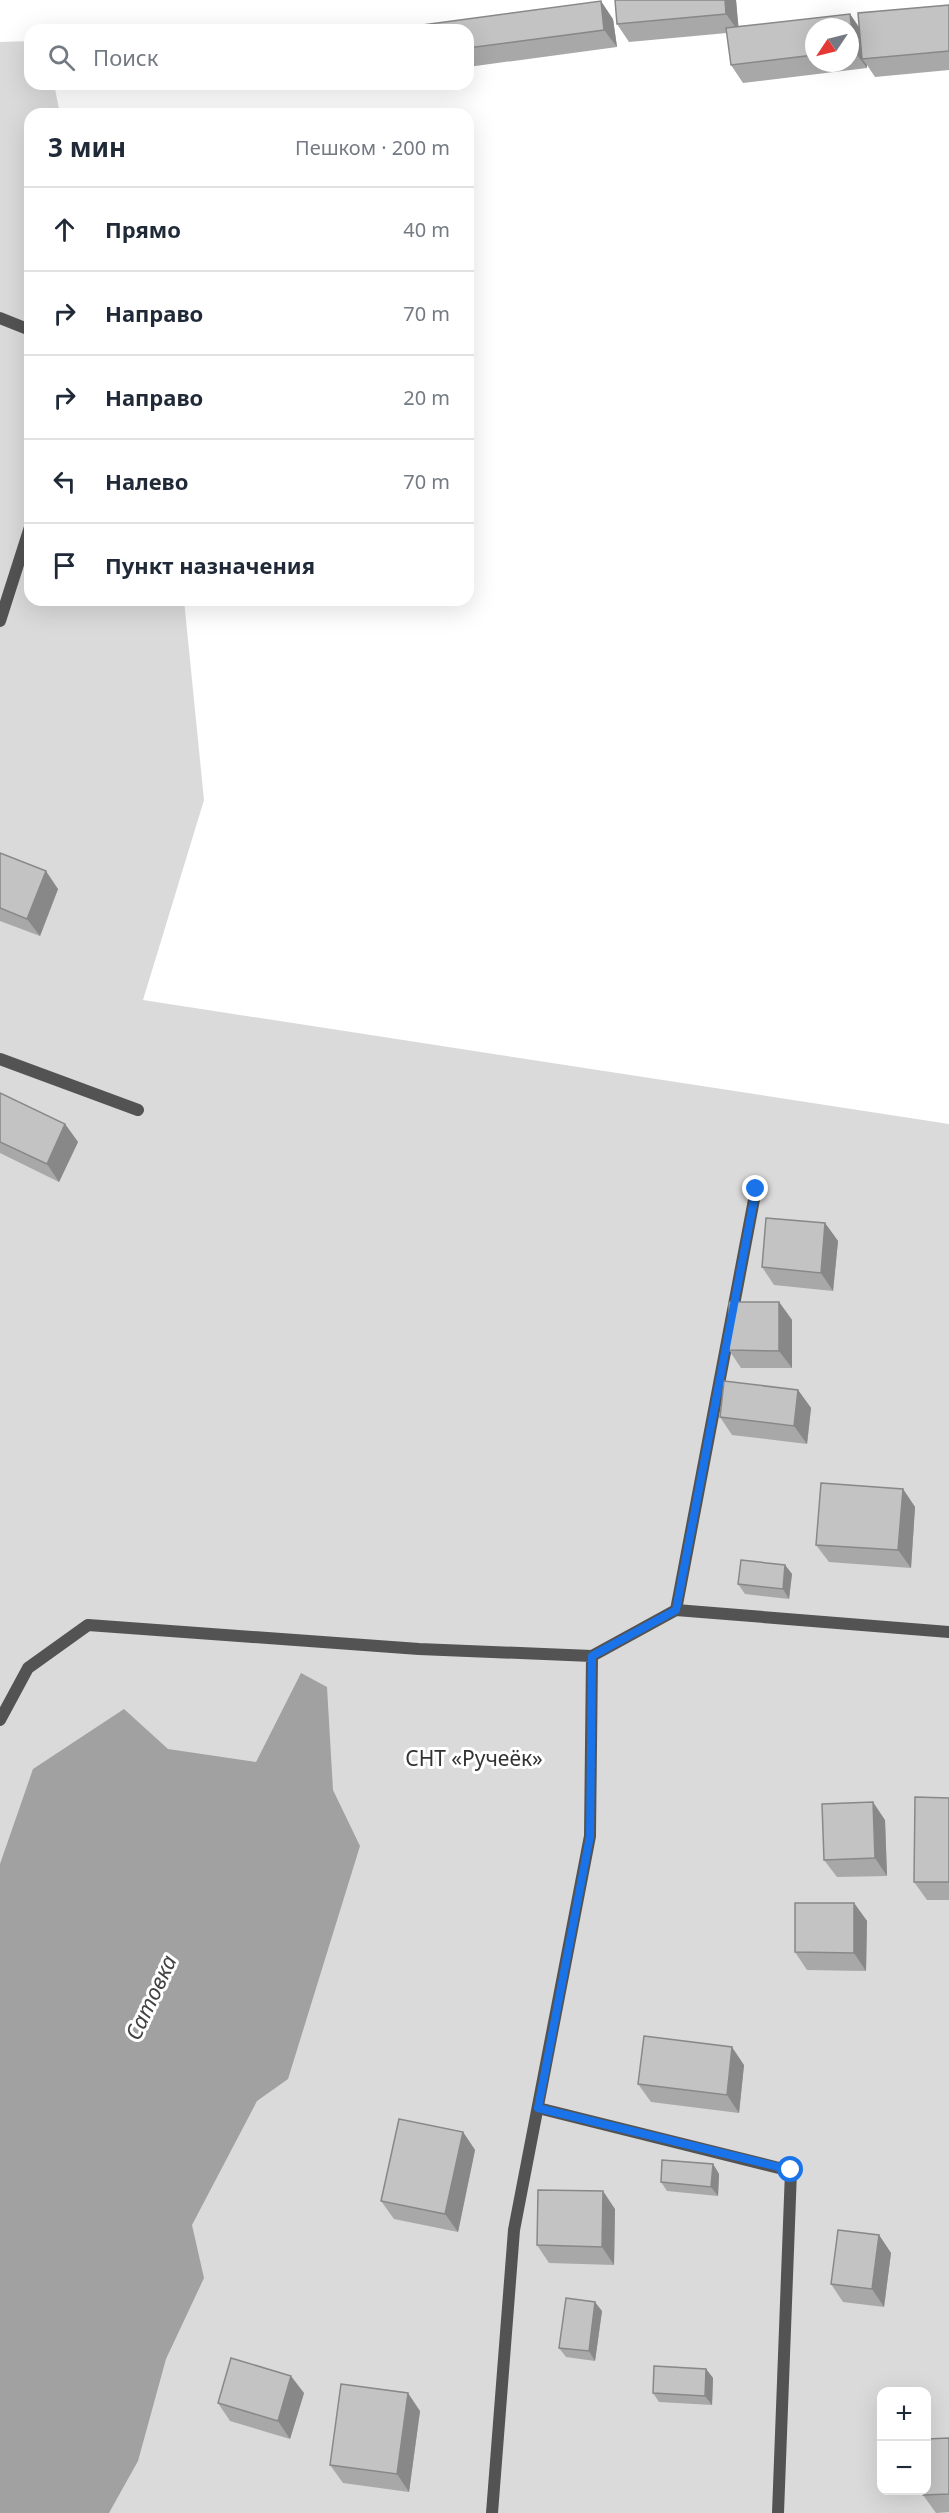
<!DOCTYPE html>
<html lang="ru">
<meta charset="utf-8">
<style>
:root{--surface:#fff;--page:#f2f2f3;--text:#1f2937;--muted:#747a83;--line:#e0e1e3}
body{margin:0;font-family:"Noto Sans",sans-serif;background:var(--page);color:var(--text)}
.controls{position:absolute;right:18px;bottom:18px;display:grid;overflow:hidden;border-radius:12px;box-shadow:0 6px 24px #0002}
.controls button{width:54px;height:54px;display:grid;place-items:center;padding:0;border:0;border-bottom:2px solid var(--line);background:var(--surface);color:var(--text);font:30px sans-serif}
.compass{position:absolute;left:805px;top:18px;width:54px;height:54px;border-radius:50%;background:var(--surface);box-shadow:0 6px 24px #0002;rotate:235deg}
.stop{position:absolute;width:18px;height:18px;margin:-14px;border:4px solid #1a73e8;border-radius:50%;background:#fff}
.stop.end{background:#1a73e8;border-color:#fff;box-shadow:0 2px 6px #0008}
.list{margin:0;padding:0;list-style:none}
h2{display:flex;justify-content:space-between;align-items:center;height:78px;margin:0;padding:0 24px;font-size:26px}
h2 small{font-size:20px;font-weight:400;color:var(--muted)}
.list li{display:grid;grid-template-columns:39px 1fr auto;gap:18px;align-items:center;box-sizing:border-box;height:84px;padding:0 24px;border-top:2px solid var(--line)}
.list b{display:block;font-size:22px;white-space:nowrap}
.list em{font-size:20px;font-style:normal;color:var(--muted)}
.icon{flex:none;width:33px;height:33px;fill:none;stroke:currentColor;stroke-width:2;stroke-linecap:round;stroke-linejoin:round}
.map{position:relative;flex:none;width:949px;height:2513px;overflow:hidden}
.search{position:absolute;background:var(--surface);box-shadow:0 6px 24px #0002;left:24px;top:24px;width:450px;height:66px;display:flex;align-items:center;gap:15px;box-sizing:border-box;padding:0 21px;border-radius:18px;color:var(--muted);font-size:22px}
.panel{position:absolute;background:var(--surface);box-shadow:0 6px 24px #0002;left:24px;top:108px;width:450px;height:498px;border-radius:18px}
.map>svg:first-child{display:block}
</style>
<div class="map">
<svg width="949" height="2513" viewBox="0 0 949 2513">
<rect width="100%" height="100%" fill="#fff"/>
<!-- green -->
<path fill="#dadada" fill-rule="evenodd" d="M30,41V84H54L60,114H30V600H184L204,800L143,1000L949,1124V2513H0V42ZM882,2392H926V2490H882Z"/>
<!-- water -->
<polygon fill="#a1a1a1" points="301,1673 327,1687 333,1790 360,1846 288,2079 257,2101 192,2225 204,2278 166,2359 138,2461 109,2513 0,2513 0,1864 33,1769 124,1709 168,1749 256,1762"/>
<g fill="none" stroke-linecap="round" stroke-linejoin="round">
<!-- lane -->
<g stroke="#535353" stroke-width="12">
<polyline points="0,318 30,330"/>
<polyline points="0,621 30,527"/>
<polyline points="0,1059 138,1110"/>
<polyline points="676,1610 756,1189"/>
<polyline points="592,1656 676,1610 949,1632"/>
<polyline points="0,1720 28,1668 88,1625 419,1649 592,1656 590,1836 514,2230 492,2513"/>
<polyline points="538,2108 791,2171 778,2513"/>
</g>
</g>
<!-- wall -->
<g fill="#a8a8a8" fill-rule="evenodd">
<path d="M615,0H736L738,27L850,14L859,27L858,13L949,5V70L875,77L867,65V68L743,83L731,65L727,33L629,42L617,24ZM814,27H850V63H814Z"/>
<polygon points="613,19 617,47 468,67 468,30"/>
<polygon points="255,84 324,84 324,85 260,90"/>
<polygon points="0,853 58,889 40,936 0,921"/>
<polygon points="0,1093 65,1124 78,1142 59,1182 0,1153"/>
<polygon points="825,1223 838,1241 833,1291 774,1285 762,1267"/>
<polygon points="779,1302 792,1320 792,1368 741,1368 729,1350"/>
<polygon points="798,1390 811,1408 807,1444 732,1435 720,1417"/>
<polygon points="903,1489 915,1507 911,1568 829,1562 816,1545"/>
<polygon points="785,1565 792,1574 789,1599 745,1594 738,1584"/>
<polygon points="949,1798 949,1900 927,1900 914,1882"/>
<polygon points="885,1820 887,1876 837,1877 824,1860"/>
<polygon points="854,1903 867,1921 866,1971 807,1970 795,1952"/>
<polygon points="744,2065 739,2113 651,2102 638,2084"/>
<polygon points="463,2132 475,2150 458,2232 394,2219 381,2201"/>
<polygon points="713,2164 719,2174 718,2196 667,2191 661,2182"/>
<polygon points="615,2209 614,2265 549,2263 537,2245"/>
<polygon points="879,2235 891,2253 884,2307 843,2302 831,2284"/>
<polygon points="602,2311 595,2361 566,2357 559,2348"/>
<polygon points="706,2369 713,2378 712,2405 659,2402 653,2393"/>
<polygon points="304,2393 290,2439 230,2421 218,2403"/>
<polygon points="420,2411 409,2492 343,2483 330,2465"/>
<polygon points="949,2438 949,2512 936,2513 923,2495"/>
</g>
<!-- shaded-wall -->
<g fill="#888">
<polygon points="725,0 736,0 739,32 726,14"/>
<polygon points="601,1 613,19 617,47 604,30"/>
<polygon points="850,14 862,32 862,59 867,65 867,68 854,51"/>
<polygon points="46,871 58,889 40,936 27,919"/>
<polygon points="65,1124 78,1142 59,1182 47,1164"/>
<polygon points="825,1223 838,1241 833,1291 821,1273"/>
<polygon points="779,1302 792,1320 792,1368 779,1351"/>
<polygon points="798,1390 811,1408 807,1444 794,1426"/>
<polygon points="903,1489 915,1507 911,1568 898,1550"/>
<polygon points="785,1565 792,1574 789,1599 783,1589"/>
<polygon points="873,1802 885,1820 887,1876 875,1858"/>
<polygon points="854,1903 867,1921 866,1971 854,1953"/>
<polygon points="732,2047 744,2065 739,2113 727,2095"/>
<polygon points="463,2132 475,2150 458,2232 445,2214"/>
<polygon points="713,2164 719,2174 718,2196 711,2187"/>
<polygon points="603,2191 615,2209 614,2265 602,2247"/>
<polygon points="879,2235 891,2253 884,2307 872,2289"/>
<polygon points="595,2302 602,2311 595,2361 589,2351"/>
<polygon points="706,2369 713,2378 712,2405 705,2396"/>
<polygon points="291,2376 304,2393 290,2439 278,2421"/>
<polygon points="408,2393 420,2411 409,2492 397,2474"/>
</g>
<!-- building -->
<g fill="#c3c3c3" stroke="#888" stroke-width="1.5">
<polygon points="615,0 725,0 726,14 617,24"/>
<polygon points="601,1 604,30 468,48 468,30 385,30"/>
<polygon points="949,5 949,51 862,59 858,13"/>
<polygon points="850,14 854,51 850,51 850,27 814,27 814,55 731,65 726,28"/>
<polygon points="0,853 46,871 27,919 0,908"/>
<polygon points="0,1093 65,1124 47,1164 0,1142"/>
<polygon points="766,1218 825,1223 821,1273 762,1267"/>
<polygon points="729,1302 779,1302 779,1351 729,1350"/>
<polygon points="724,1381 798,1390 794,1426 720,1417"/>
<polygon points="821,1483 903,1489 898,1550 816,1545"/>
<polygon points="741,1560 785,1565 783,1589 738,1584"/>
<polygon points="915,1797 949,1798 949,1882 914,1882"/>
<polygon points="873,1802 875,1858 824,1860 822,1804"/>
<polygon points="795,1903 854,1903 854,1953 795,1952"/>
<polygon points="644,2036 732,2047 727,2095 638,2084"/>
<polygon points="399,2119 463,2132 445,2214 381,2201"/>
<polygon points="662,2160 713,2164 711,2187 661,2182"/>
<polygon points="538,2190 603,2191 602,2247 537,2245"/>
<polygon points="838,2230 879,2235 872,2289 831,2284"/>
<polygon points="566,2298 595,2302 589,2351 559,2348"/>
<polygon points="231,2358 291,2376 278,2421 218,2403"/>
<polygon points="654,2366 706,2369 705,2396 653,2393"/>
<polygon points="341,2384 408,2393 397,2474 330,2465"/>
<polygon points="949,2438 949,2494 923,2495 923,2490 927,2490 927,2439"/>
</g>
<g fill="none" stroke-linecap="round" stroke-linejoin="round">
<!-- route -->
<polyline stroke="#1a73e8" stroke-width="8" points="756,1189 676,1610 592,1656 590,1836 538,2108 791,2170"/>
</g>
<g text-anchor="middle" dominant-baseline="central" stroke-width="6" stroke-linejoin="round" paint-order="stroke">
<!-- park labels -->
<g font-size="21" fill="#313131" stroke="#fff">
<text x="474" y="1758">СНТ «Ручеёк»</text>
</g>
<!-- water labels -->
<g font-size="22" font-style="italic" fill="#424242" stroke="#fff">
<text transform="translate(150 1997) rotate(-65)">Сатовка</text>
</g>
</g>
</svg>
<div class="controls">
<button>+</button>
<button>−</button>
</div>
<svg class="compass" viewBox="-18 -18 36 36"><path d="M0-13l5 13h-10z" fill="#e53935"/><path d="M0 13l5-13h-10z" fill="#747a83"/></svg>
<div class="stop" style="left:791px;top:2170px"></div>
<div class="stop end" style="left:756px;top:1189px"></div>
<div class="search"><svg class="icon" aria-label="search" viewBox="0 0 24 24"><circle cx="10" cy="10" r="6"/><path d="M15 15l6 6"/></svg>Поиск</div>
<section class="panel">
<h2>3 мин<small>Пешком · 200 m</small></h2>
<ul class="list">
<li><svg class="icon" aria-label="ahead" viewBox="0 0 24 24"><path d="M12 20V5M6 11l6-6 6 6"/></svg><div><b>Прямо</b></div><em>40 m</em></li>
<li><svg class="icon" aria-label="right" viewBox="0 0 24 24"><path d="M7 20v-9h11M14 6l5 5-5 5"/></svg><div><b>Направо</b></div><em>70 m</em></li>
<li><svg class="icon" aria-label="right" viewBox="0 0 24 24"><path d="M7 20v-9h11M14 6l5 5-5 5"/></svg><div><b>Направо</b></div><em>20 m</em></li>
<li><svg class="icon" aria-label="left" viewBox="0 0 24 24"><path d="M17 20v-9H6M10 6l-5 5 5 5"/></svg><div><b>Налево</b></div><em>70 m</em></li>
<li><svg class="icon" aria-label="arrive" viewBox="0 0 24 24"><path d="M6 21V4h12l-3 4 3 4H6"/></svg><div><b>Пункт назначения</b></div></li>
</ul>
</section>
</div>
